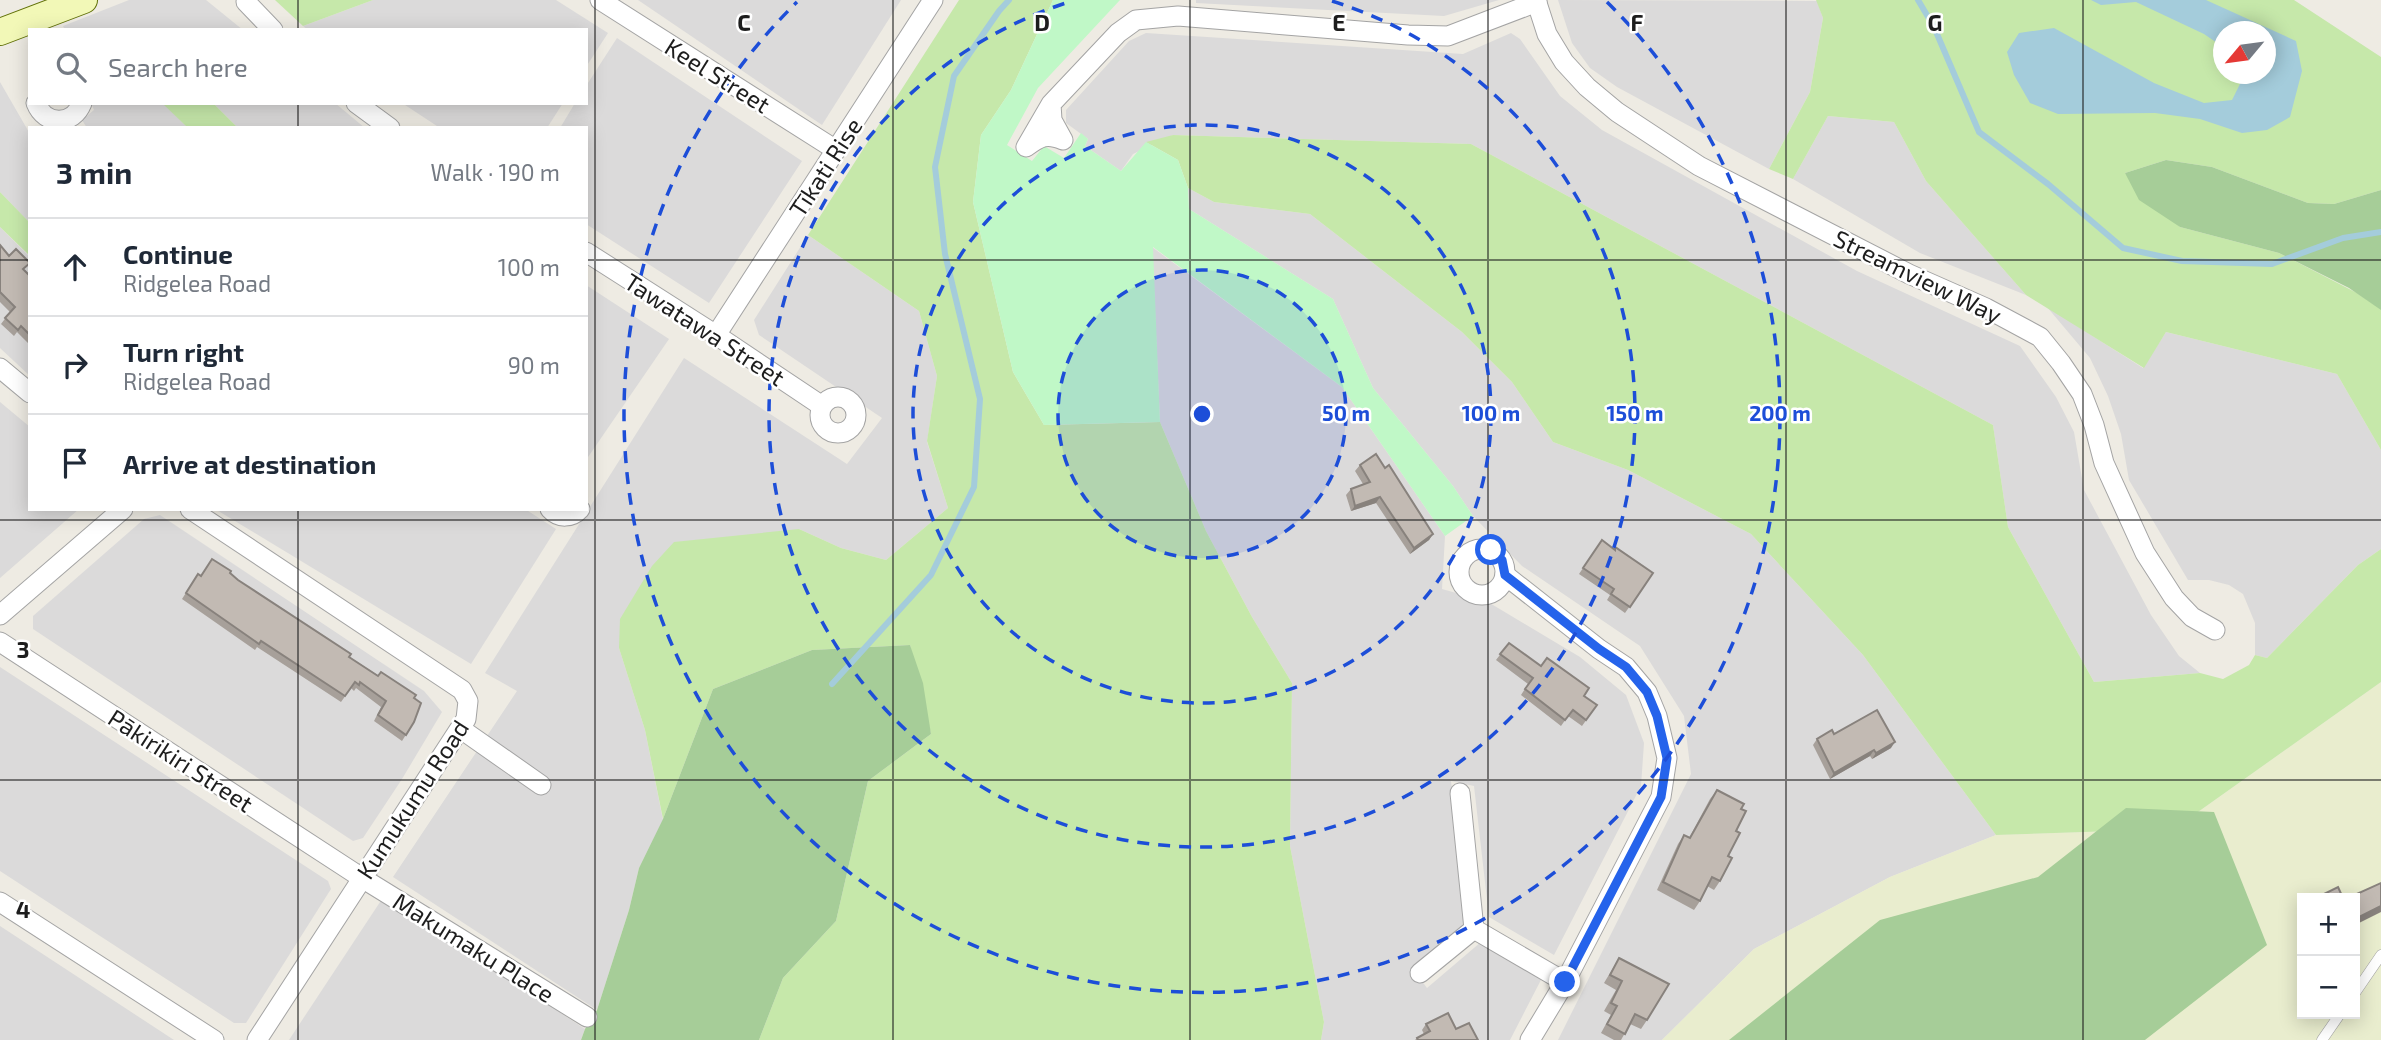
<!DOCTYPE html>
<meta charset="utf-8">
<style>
:root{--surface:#fff;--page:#f2f2f3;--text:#1f2937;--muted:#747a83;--line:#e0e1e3}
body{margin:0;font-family:"Exo 2",sans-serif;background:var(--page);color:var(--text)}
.controls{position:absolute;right:21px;bottom:21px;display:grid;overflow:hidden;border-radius:0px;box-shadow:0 4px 18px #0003}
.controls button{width:63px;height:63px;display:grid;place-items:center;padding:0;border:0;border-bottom:2px solid var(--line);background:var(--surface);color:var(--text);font:35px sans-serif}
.compass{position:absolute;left:2213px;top:21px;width:63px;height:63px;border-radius:50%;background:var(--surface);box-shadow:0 4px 18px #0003;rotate:241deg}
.stop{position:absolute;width:21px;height:21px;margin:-16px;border:5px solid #2563eb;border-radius:50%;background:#fff}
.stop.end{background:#2563eb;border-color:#fff;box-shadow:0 2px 7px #0008}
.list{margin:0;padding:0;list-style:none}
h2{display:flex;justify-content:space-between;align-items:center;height:91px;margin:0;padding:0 28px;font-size:30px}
h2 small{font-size:23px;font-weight:400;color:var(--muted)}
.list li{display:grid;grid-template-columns:46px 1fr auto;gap:21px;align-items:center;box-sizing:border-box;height:98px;padding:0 28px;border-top:2px solid var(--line)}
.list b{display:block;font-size:26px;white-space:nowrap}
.list p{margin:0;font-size:23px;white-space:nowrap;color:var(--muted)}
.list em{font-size:23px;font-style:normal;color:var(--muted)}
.icon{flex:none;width:38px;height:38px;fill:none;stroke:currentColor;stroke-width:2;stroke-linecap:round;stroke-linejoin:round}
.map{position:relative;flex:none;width:2381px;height:1040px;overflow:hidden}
.search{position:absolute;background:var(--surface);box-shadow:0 4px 18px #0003;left:28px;top:28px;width:560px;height:77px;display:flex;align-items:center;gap:18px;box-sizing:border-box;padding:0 24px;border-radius:0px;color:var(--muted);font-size:26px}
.panel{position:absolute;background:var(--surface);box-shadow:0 4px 18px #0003;left:28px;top:126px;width:560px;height:385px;border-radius:0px}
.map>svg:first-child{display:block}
</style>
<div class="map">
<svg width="2381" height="1040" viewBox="0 0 2381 1040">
<rect width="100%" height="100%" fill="#eeebe3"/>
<!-- residential -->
<g fill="#dbdada">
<polygon points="129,0 206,0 243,30 65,30 63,26"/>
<polygon points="373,0 556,0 608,33 586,67 586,30 308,30 303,26"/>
<polygon points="638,0 901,0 822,125"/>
<polygon points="1196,0 1499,0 1444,16 1196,3"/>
<polygon points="1558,0 1817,1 1823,18 1810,92 1769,169 1617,87 1590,68 1572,43"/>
<polygon points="1146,33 1463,54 1511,33 1520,39 1560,96 1602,130 1857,271 2020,346 2056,397 2074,432 2084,490 2151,615 2179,656 2200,673 2094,682 2008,527 1993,425 1471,144 1173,135 1133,154 1121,171 1085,146 1088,139 1066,123 1066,110 1129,41"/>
<polygon points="617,38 802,161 709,303 586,224 586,128 560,128 575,103 586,103 586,86"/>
<polygon points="0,82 30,134 30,223 0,192"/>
<polygon points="91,103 163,103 188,128 87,128 82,120 94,110"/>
<polygon points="213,103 335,103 365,128 238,128"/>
<polygon points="402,103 563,103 547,128 440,128"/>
<polygon points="1828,116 1894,122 1926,181 2026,295 1920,253 1793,179"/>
<polygon points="1188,188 1214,202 1310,214 1462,332 1512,382 1553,442 1628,470 1751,534 1863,655 1996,835 1890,877 1754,949 1662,1040 1558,1040 1691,774 1684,716 1640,646 1522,566 1473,516 1453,486 1373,388 1333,299 1189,209"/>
<polygon points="0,227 30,257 30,376 0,348"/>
<polygon points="808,235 919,311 937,376 927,442 948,508 886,560 841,548 799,529 619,648 645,730 663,820 639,868 629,910 597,1010 393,877 517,691 485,673 684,358 847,464 882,418 759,335 754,320"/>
<polygon points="1152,247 1342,387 1445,536 1442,589 1488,602 1580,657 1626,695 1644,743 1641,786 1554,955 1489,917 1474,786 1451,781 1468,920 1412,968 1427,988 1481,942 1543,976 1510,1040 1321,1040 1324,1022 1290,846 1292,683 1252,617 1206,531 1160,422"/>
<polygon points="586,285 669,339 586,460"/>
<polygon points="2047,307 2143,368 2166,332 2337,374 2381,450 2381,549 2358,565 2267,658 2255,655 2255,623 2243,594 2229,585 2209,580 2188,580 2129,480 2121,434 2108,396 2090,358"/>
<polygon points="0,402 30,427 30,509 79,509 0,578"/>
<polygon points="215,509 525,509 556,529 471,664"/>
<polygon points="160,515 424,691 442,712 402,779 363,838 353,841 33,629 33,616 144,519"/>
<polygon points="0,667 328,881 331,889 246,1023 234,1023 0,871"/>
<polygon points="384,896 585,1029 581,1040 289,1040"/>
<polygon points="0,926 174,1040 0,1040"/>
</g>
<!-- farmland -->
<path fill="#e9edce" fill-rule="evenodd" d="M2381,682V1040H1662L1754,949L1890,877L1996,835L2174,829ZM2302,898H2355V1014H2302Z"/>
<!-- grass -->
<g fill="#c6e8aa" fill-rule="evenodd">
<polygon points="275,0 373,0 303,26"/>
<polygon points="959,0 1053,0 1011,90 981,135 973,202 1013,372 1044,425 1160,422 1206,531 1252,617 1292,683 1290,846 1324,1022 1321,1040 759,1040 783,978 836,921 868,781 931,734 910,645 812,650 713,689 663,819 645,730 619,648 620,619 652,566 674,542 799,529 841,548 886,560 948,508 927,441 937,376 919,311 808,235"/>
<path d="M1816,0H2294L2381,57V190L2334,204L2308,203L2212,167L2166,160L2125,173L2180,227L2279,253L2357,293L2381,309V450L2337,374L2166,332L2144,368L2026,295L1926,181L1894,122L1828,116L1793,179L1769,169L1810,92L1823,18ZM2224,32H2266V74H2224Z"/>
<polygon points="162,103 213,103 238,128 188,128"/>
<polygon points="1173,135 1471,144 1993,425 2008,527 2094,682 2200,673 2223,679 2249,665 2255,655 2267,658 2358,565 2381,549 2381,682 2174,829 1996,835 1863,655 1751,534 1628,470 1553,442 1512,382 1462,332 1310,214 1214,202 1188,188 1178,160 1146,142"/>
<polygon points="0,192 30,223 30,256 0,227"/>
</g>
<!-- forest -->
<g fill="#a6cd98">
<polygon points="2166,160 2212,167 2308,203 2334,204 2381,190 2381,310 2349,288 2279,253 2180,227 2139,200 2125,173"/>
<polygon points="910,645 923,683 931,734 868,781 836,921 783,978 759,1040 581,1040 585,1029 597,1010 629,910 639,868 663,819 713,689 812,650"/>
<polygon points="2126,808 2214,812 2267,945 2145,1040 1729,1040 1880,920 2038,877"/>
</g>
<!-- park -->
<polygon fill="#c0f8c7" points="1053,0 1120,0 1038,88 1007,145 1032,161 1044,146 1064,158 1081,133 1088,139 1085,146 1121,171 1146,142 1178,160 1188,188 1189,209 1333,299 1373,388 1453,486 1473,516 1445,536 1342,387 1153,247 1160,422 1044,425 1013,372 973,202 981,135 1011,90"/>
<!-- water -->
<polygon fill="#a4ccdb" points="2091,0 2206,0 2296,41 2302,71 2290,117 2267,130 2242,133 2200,119 2155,113 2058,114 2030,103 2014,75 2007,52 2019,33 2054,28 2154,83 2204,103 2232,100 2242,80 2241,74 2266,74 2266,32 2224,32 2223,47 2204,34 2136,2 2101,5"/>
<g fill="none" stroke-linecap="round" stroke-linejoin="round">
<!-- stream -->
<g stroke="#a4ccdb" stroke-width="6">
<polyline points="1918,0 1934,27 1979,132 2048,184 2123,248 2182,261 2272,264 2343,238 2381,232"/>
<polyline points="832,684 931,575 974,487 980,399 945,254 935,167 954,76 999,11 1009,0"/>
</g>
<defs>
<g id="lane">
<polyline points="2355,993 2381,955"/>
<polyline points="2322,1040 2340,1014"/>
</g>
<g id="street">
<polyline points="600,0 836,150"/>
<polyline points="1536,0 1547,34 1564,62 1587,87 1617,112 1699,166 1909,274 1986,308 2040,337 2061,363 2082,394 2094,425 2104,463 2145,553 2174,598 2192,617 2215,630"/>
<polyline points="246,2 273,30"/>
<path d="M36,103C45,126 73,126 82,103"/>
<polyline points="356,103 390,128"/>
<path d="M1051,104L1052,120L1063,140C1046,133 1040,137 1026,147L1051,104L1118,33L1136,20L1178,16L1408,35L1448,36L1537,2"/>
<polyline points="586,252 716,335 822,406"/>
<polyline points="716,335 933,0"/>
<polyline points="0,368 30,393"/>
<circle cx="838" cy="415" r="18"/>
<polyline points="190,509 462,690 468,701 466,719 257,1040"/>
<path d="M550,509C559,519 572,518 580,509"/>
<circle cx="1482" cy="572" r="23"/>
<polyline points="1505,575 1599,649 1626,667 1647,692 1657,716 1667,758 1661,797 1565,982 1530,1040"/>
<polyline points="0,615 123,509"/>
<polyline points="0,642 362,878 587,1017"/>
<polyline points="461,729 541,785"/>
<polyline points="0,902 214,1040"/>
<polyline points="1474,929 1565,982"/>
<polyline points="1420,973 1474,929 1460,793"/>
</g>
<polyline id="secondary" points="0,32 84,0"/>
</defs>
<!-- lane casing -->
<use href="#lane" stroke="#a4a4a4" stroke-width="11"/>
<!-- street casing -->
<use href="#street" stroke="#a4a4a4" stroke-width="21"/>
<!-- secondary casing -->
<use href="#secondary" stroke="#617107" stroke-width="28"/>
<!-- lane -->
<use href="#lane" stroke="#fff" stroke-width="10"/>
<!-- street -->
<use href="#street" stroke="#fff" stroke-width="19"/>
<!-- secondary -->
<use href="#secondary" stroke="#f2f8b7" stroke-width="26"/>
</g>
<!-- wall -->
<g fill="#a7a09a">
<polygon points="0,245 30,276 30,345 17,332 14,336 1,324 10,312 0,302"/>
<polygon points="1360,465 1385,468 1433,534 1429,540 1410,554 1376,503 1351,511 1346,495 1351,489 1363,484 1355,471"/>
<polygon points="1602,540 1614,549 1615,547 1653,573 1625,613 1607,600 1610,595 1579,574"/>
<polygon points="230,573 238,580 349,657 414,698 414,722 402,741 374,721 381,707 356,688 354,691 351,688 341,702 257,647 255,650 182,599 198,574 201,575"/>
<polygon points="1509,643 1541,666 1597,705 1582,726 1568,716 1561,726 1521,695 1528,684 1496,660"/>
<polygon points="1834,734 1891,748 1872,759 1870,756 1830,779 1813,745 1817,739"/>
<polygon points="1717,790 1741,809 1736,831 1720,881 1714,890 1707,886 1700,901 1694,910 1657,890 1678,844 1684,835 1689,838 1710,799"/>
<polygon points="1619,958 1647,1020 1641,1029 1630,1024 1621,1040 1614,1040 1601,1033 1611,1015 1604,1011 1616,990 1604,983"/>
<polygon points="1426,1024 1456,1029 1478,1040 1415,1040 1417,1038 1424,1034 1422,1030"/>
</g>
<!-- shaded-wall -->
<g fill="#88827d">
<polygon points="1380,497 1376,503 1351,511 1355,506"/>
<polygon points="1433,534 1429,540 1410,554 1414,548"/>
<polygon points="1895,742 1891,748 1872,759 1876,753"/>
<polygon points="1874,750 1870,756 1830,779 1834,773"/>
<polygon points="2381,906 2381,912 2355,925 2355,919"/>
</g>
<!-- building -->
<g fill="#c2bab3" stroke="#88827d" stroke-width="2">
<polygon points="0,245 9,256 16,249 30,263 23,269 30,276 30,335 21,326 18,330 5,318 15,307 0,292"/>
<polygon points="1376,454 1385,468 1389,465 1433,534 1414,548 1380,497 1355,506 1351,489 1370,482 1360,465"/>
<polygon points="1602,540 1615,550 1615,547 1653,573 1630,607 1611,594 1614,589 1583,568"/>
<polygon points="212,559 231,571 230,573 238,580 351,654 349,657 378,676 381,672 416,695 414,698 421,703 414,722 406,735 378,715 386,701 360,682 359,685 355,682 345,696 261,641 259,644 186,593 198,574 201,576"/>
<polygon points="1509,643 1541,666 1547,658 1589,688 1584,696 1597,705 1586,720 1573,710 1565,720 1525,689 1533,678 1500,654"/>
<polygon points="1877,710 1895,742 1876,753 1874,750 1834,773 1817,739 1832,730 1834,734"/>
<polygon points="1717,790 1744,804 1741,809 1746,811 1736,831 1740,833 1728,856 1732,858 1720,881 1712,877 1700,901 1663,882 1684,835 1690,838"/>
<polygon points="2381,883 2381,906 2355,919 2356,922 2355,922 2355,898 2348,898"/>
<polygon points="2338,887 2343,898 2326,898 2324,894"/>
<polygon points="1619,958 1669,984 1647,1020 1635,1014 1625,1034 1607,1024 1617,1006 1611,1003 1622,981 1610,975"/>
<polygon points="1448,1013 1456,1029 1469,1023 1478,1040 1418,1040 1417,1038 1430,1031 1426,1024"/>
</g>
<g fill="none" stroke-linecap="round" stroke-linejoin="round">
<!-- route -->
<polyline stroke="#2563eb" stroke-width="9" points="1491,550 1502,560 1505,575 1599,649 1626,667 1647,692 1657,716 1667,758 1661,797 1565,982"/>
</g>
<!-- grid -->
<path fill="none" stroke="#1d1d1d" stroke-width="2" stroke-opacity="0.55" d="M298,0V30M595,0V1040M893,0V1040M1190,0V1040M1488,0V1040M1786,0V1040M2083,0V1040M298,103V128M0,260H30M586,260H2381M298,509V1040M0,520H2381M0,780H2381"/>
<!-- distance rings -->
<circle cx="1202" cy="414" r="144" fill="#1d4ed8" fill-opacity=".12"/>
<g fill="none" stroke="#1d4ed8" stroke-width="3.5" stroke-dasharray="12 9">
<circle cx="1202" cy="414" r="144"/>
<circle cx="1202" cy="414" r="289"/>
<path d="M1332 1A433 433 0 1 1 1072 1"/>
<path d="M1607 2A578 578 0 1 1 797 2"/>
</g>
<g text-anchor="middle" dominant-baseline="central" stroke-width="5" stroke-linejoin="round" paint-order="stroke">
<!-- street labels -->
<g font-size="24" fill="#1d1d1d" stroke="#fff">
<text transform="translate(718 75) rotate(32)">Keel Street</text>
<text transform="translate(825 167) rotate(-57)">Tīkati Rise</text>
<text transform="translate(1918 276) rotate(26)">Streamview Way</text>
<text transform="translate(705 329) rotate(33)">Tawatawa Street</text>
<text transform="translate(181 760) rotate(33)">Pākirikiri Street</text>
<text transform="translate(412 799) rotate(-57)">Kumukumu Road</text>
<text transform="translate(474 947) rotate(32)">Makumaku Place</text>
</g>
</g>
<g font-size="23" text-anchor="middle" font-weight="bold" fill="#1d1d1d" stroke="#fff" stroke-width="5" stroke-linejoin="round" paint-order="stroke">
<text x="744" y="31">C</text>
<text x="1042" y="31">D</text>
<text x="1339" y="31">E</text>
<text x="1637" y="31">F</text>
<text x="1935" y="31">G</text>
<text x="23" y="658">3</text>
<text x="23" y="918">4</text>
</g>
<circle cx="1202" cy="414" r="10" fill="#1d4ed8" stroke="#fff" stroke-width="3.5"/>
<g font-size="21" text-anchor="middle" font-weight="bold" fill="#1d4ed8" stroke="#fff" stroke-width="5" stroke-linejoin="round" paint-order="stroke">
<text x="1346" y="421">50 m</text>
<text x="1491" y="421">100 m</text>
<text x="1635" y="421">150 m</text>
<text x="1780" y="421">200 m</text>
</g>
</svg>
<div class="controls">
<button>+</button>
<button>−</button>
</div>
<svg class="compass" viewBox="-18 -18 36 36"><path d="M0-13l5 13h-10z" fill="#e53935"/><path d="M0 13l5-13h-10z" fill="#747a83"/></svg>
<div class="stop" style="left:1491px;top:550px"></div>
<div class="stop end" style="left:1565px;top:982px"></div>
<div class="search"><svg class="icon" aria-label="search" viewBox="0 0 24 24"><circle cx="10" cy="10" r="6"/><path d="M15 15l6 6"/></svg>Search here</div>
<section class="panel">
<h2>3 min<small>Walk · 190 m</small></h2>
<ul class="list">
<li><svg class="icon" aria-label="ahead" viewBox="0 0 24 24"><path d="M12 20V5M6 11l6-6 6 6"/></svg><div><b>Continue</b><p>Ridgelea Road</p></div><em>100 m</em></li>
<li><svg class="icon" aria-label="right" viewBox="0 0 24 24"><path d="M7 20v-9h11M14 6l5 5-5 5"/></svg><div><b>Turn right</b><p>Ridgelea Road</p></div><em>90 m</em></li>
<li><svg class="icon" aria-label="arrive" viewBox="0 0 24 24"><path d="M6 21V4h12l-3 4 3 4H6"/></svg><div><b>Arrive at destination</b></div></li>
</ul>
</section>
</div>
